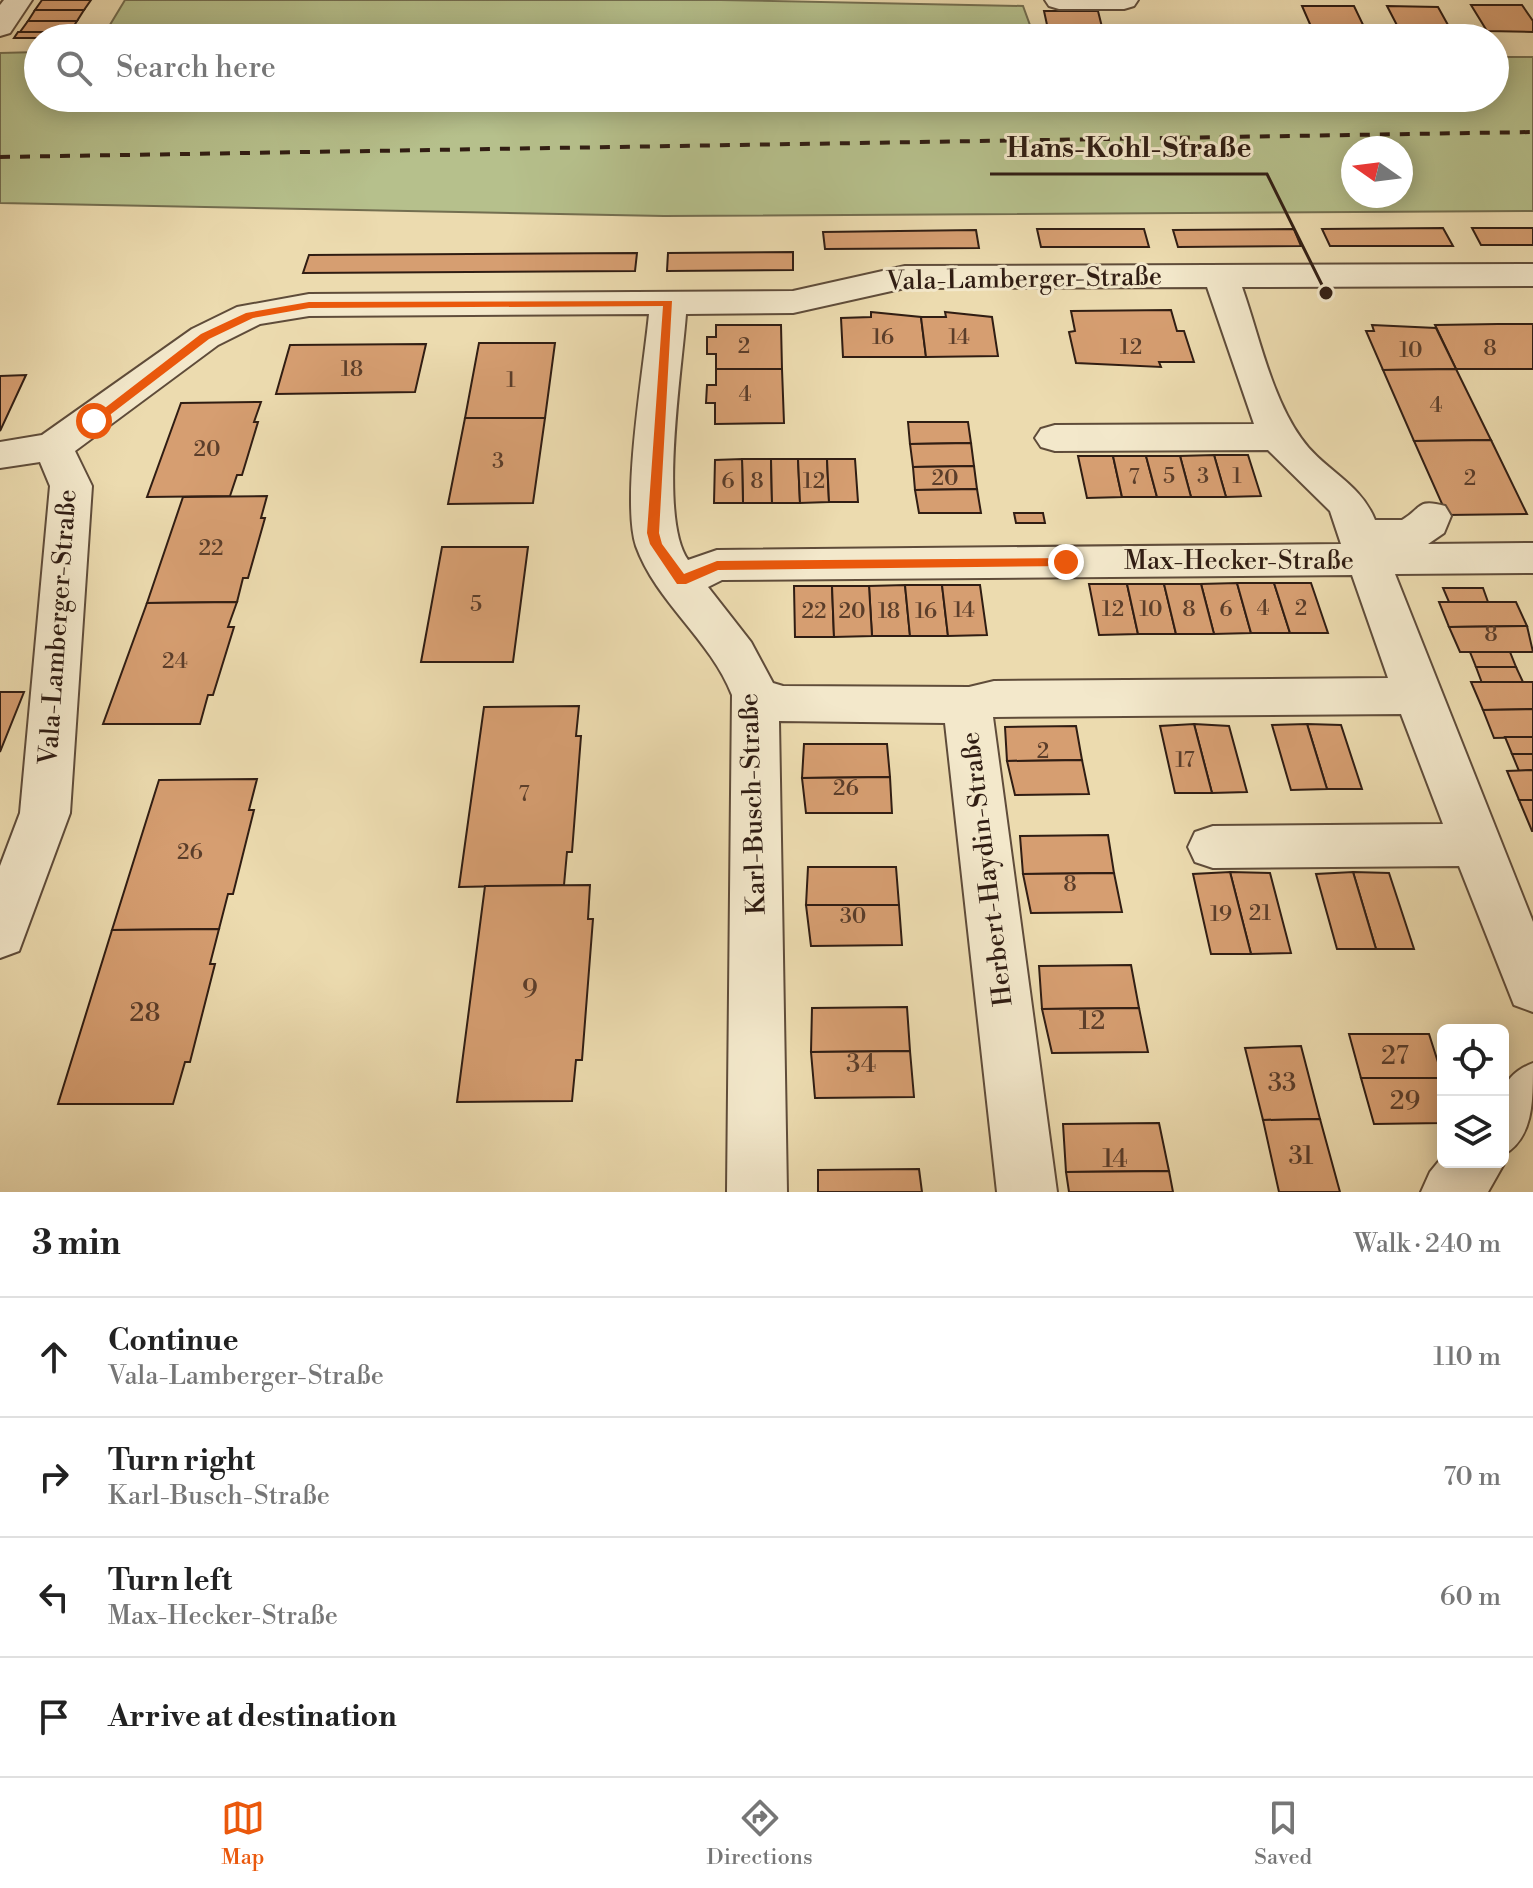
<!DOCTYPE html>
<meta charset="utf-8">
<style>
:root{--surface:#fff;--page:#f6f6f6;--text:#222;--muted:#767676;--line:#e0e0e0;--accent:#ea580c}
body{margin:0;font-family:"Libre Bodoni",serif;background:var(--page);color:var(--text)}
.controls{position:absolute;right:24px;bottom:24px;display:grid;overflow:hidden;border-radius:12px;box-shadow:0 4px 20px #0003}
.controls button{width:72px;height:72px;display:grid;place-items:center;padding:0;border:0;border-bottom:2px solid var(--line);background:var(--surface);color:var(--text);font:40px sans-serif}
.compass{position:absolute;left:1341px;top:136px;width:72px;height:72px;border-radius:50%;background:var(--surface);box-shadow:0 4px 20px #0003;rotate:284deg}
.stop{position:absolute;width:24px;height:24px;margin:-18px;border:6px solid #ea580c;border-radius:50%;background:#fff}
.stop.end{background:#ea580c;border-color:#fff;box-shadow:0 2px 8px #0008}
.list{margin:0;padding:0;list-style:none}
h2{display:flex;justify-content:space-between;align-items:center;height:104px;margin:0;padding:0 32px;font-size:34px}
h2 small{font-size:26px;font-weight:400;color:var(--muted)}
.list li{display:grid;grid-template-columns:52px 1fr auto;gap:24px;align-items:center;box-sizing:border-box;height:120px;padding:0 32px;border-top:2px solid var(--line)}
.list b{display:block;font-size:30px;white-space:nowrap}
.list p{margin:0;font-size:26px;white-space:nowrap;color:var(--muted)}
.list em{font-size:26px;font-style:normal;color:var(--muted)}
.icon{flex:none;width:44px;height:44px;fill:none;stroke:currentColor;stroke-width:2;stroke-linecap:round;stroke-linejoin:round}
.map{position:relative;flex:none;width:1533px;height:1192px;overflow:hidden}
.search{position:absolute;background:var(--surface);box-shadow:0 4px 20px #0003;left:24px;right:24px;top:24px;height:88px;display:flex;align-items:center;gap:20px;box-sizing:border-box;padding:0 28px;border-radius:44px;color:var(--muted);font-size:30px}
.sheet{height:584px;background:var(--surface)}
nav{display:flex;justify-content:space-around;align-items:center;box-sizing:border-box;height:112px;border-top:2px solid var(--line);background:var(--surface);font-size:22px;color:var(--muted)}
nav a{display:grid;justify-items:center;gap:4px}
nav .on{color:var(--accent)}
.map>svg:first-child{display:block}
</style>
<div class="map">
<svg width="1533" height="1192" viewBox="0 0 1533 1192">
<rect width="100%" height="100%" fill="#ecdbaf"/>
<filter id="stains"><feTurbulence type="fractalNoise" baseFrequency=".0025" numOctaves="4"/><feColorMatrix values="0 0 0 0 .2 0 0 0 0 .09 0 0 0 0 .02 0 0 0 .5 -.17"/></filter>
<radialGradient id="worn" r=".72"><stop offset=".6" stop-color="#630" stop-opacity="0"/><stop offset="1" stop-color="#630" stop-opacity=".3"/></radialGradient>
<!-- green -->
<g fill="#b6c08c" stroke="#736e50" stroke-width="2" fill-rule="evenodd">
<polygon points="125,0 720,0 1023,6 1034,36 1050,38 102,38"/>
<path d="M38,52V98H1495V57H1533V211L664,216L0,203V53ZM1401,148V196H1353V148Z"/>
</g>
<!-- building -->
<g fill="#d69e71" stroke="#301d13" stroke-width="2">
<polygon points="42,0 91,0 84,10 35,10"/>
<polygon points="1471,5 1522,5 1533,21 1533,32 1487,31"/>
<polygon points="1302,6 1354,6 1366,31 1313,31"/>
<polygon points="1387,6 1438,7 1453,34 1401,33"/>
<polygon points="35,10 84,10 77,21 28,21"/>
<polygon points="1044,11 1098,11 1104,35 1049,34"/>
<polygon points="28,21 77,21 70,32 20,32"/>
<polygon points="18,32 43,32 39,38 14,38"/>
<polygon points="1443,228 1453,246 1330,246 1322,229"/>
<polygon points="1472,228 1533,228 1533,245 1481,245"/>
<polygon points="1037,229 1144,229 1149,247 1041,247"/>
<polygon points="1294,229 1301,246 1178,247 1173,230"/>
<polygon points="976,230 979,248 825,249 823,232"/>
<polygon points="793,252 793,270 667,271 668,253"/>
<polygon points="637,253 635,271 303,273 309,255"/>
<polygon points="1171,310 1177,331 1184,331 1194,362 1159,362 1161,367 1076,363 1069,332 1075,331 1071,311"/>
<polygon points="871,312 921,317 926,357 843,357 841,318 871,317"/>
<polygon points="945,312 992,317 998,356 926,357 921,317 946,317"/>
<polygon points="1498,324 1533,324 1533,369 1456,369 1435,325"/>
<polygon points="716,325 781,325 782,369 716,369 716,354 707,354 707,337 716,337"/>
<polygon points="1372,325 1436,328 1456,369 1383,370 1366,331 1374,331"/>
<polygon points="479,343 555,343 545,418 465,418"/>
<polygon points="426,344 415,392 276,394 290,345"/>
<polygon points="716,369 782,369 784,423 715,424 715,403 706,403 707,385 716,385"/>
<polygon points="1456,369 1491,440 1414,441 1383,370"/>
<polygon points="26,375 0,431 0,376"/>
<polygon points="261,402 254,422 258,422 242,475 237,475 230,496 147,497 181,403"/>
<polygon points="465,418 545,418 533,503 448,504"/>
<polygon points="908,422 968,422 971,443 910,444"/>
<polygon points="1491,440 1527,514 1447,515 1414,441"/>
<polygon points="971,443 974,466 913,467 910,444"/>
<polygon points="1214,455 1248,455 1261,496 1226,497"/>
<polygon points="1214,455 1226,497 1191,497 1180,456"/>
<polygon points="1078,456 1113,456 1122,497 1087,498"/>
<polygon points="1113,456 1146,456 1157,497 1122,497"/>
<polygon points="1146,456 1180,456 1191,497 1157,497"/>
<polygon points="742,459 771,459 772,503 743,503"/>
<polygon points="742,459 743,503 714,503 715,460"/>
<polygon points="771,459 798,459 800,503 772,503"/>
<polygon points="798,459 827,459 829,502 800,503"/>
<polygon points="827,459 855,459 858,502 829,502"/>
<polygon points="974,466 977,489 915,490 913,467"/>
<polygon points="977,489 981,513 919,513 915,490"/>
<polygon points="267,496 261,518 265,518 248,578 243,578 237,602 147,603 183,497"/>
<polygon points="1014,513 1043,513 1045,523 1016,523"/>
<polygon points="442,547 528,547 513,662 421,662"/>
<polygon points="1237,583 1251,633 1214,634 1201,584"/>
<polygon points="1237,583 1274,583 1290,633 1251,633"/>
<polygon points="1274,583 1311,583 1328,633 1290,633"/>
<polygon points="1089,584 1127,584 1138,634 1099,635"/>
<polygon points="1127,584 1164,584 1176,634 1138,634"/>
<polygon points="1164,584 1201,584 1214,634 1176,634"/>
<polygon points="905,585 910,636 872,636 869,586"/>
<polygon points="905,585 942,585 948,636 910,636"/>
<polygon points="942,585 980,585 987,635 948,636"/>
<polygon points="794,586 832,586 834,637 795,637"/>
<polygon points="832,586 869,586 872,636 834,637"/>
<polygon points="1443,588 1483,588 1488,602 1449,602"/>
<polygon points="237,602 228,627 234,627 213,695 208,695 200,724 103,724 147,603"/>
<polygon points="1439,602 1516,602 1527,626 1449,627"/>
<polygon points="1527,626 1533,652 1460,652 1449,627"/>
<polygon points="1470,652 1510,652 1516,667 1476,667"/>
<polygon points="1476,667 1516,667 1523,682 1482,683"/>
<polygon points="1471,682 1533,682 1533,709 1483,710"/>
<polygon points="0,692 24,692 0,752"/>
<polygon points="579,706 576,736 581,736 572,852 567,852 564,885 459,887 484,707"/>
<polygon points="1533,709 1533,737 1494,738 1483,710"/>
<polygon points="1194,724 1229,726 1247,792 1212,793"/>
<polygon points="1194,724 1212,793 1175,793 1160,726"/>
<polygon points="1307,724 1341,725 1362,789 1327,789"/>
<polygon points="1307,724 1327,789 1291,790 1272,725"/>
<polygon points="1076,726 1082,760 1007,761 1005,727"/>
<polygon points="1505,737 1533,737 1533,754 1512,754"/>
<polygon points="804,744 887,744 890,777 802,778"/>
<polygon points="1512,754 1533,754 1533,770 1519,771"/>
<polygon points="1082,760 1089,794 1015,795 1007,761"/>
<polygon points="1533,770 1533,800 1519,800 1507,771"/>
<polygon points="890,777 892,813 806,813 802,778"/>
<polygon points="257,779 249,810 254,810 233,894 228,894 219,929 112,930 159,780"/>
<polygon points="1519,800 1533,800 1533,831 1532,831"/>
<polygon points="1108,835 1114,873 1023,874 1020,836"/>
<polygon points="808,867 896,867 899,905 806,905"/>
<polygon points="1230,872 1270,873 1291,953 1251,954"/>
<polygon points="1230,872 1251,954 1211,954 1193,874"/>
<polygon points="1353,872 1389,873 1414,949 1376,949"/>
<polygon points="1353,872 1376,949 1337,949 1316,874"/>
<polygon points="1114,873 1122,912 1031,913 1023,874"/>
<polygon points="590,885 588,919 593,919 582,1060 576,1060 572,1101 457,1102 485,886"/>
<polygon points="806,905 899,905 902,945 811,946"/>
<polygon points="219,929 210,964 215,964 190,1062 185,1062 173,1104 58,1104 112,930"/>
<polygon points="1131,965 1139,1008 1042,1009 1039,966"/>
<polygon points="907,1007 910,1051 811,1052 812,1008"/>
<polygon points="1139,1008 1148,1052 1052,1053 1042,1009"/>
<polygon points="1349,1034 1429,1034 1443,1078 1361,1078"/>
<polygon points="1301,1046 1320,1119 1263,1120 1245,1048"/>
<polygon points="910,1051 914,1097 815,1098 811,1052"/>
<polygon points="1361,1078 1443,1078 1443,1123 1374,1124"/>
<polygon points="1320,1119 1340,1192 1279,1192 1263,1120"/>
<polygon points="1159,1123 1169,1171 1066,1172 1063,1124"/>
<polygon points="919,1169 922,1192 818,1192 818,1170"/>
<polygon points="1169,1171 1173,1192 1069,1192 1066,1172"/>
</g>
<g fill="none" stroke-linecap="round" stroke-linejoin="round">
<defs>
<g id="minor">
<polygon points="4,0 32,0 10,33 0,36 0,5"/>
<polygon points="1045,0 1138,0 1134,6 1124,9 1059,9 1049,6"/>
<path d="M1533,264V286L1242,287C1259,335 1271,396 1301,438C1323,470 1360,482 1375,520H1402C1422,508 1417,498 1445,506L1451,516L1444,533L1428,544L1533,543V573L1395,574L1533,922V1012L1514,1005L1459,866L1213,868L1195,862L1188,847L1195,832L1213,826L1443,824L1401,714L993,717L1057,1192H997L945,723L779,721L787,1192H727L732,695C710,639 656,602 636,546C621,500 644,367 649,314L309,316L260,324L218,345L75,451L92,486L70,813L19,951L0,958V866L20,813L50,486L40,462L0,468V442L42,435L192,329L237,307L309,294L793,291L905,266ZM1207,287L1254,424L1055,425L1041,429L1035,438L1041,447L1055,451L1268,450L1330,511L1341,544L717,550L688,560C658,518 682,369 686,314L793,313L905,288ZM1352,575L1388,678L994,681L969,687L783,686L773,683L751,642L708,587L722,580Z"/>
<path d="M1533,1063C1533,1104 1533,1138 1503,1155C1503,1114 1489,1080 1533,1063Z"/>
<polygon points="1443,1156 1443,1162 1503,1162 1503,1157 1505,1162 1488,1192 1421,1192 1430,1172"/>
</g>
</defs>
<!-- minor casing -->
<use href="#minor" stroke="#5f4c3a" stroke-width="4"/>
<!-- minor -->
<use href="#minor" fill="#f3e8cb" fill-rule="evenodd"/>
<!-- rail -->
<polyline stroke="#301d13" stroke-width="4" stroke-dasharray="10 10" stroke-linecap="butt" points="0,157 1533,132"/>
</g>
<!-- route -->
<polygon fill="#ea580c" points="672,301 659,533 662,544 684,574 717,561 1066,558 1071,559 1071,566 718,570 686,584 677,584 650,544 647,533 663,306 309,308 253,318 209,339 98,424 88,421 201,334 246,313 309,302"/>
<g text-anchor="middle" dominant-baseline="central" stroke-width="6" stroke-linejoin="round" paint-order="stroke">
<!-- number labels -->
<g font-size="22" fill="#5a3d2a">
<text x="883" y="337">16</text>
<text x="959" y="337">14</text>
<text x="744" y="346">2</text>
<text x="1131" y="347">12</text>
<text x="1490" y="348">8</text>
<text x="1411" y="350">10</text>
<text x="352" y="369">18</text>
<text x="511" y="380">1</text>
<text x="745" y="394">4</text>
<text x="1436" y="405">4</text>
<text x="207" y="449">20</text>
<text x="498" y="461">3</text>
<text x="1169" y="476">5</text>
<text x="1203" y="476">3</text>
<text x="1237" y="476">1</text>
<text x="1134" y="477">7</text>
<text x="945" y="478">20</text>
<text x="1470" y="478">2</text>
<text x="728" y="481">6</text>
<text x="757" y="481">8</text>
<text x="814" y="481">12</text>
<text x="211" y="548">22</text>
<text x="476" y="604">5</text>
<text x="1263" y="608">4</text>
<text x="1301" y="608">2</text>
<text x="1113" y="609">12</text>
<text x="1151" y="609">10</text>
<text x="1189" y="609">8</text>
<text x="1226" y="609">6</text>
<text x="964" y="610">14</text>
<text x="814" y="611">22</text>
<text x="852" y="611">20</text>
<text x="889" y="611">18</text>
<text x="926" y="611">16</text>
<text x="1491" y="634">8</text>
<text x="175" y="661">24</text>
<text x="1043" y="751">2</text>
<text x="1185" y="760">17</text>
<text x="846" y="788">26</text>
<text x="524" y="794">7</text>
<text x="190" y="852">26</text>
<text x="1070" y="884">8</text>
<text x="1260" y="913">21</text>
<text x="1221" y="914">19</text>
<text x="853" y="916">30</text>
</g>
<!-- street labels -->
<g font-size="26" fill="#301d13" stroke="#f3e8cb">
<text transform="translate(1024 279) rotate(-1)">Vala-Lamberger-Straße</text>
<text x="1239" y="561">Max-Hecker-Straße</text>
<text transform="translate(58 627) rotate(-86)">Vala-Lamberger-Straße</text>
<text transform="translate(753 804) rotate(-92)">Karl-Busch-Straße</text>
<text transform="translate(987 869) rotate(-97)">Herbert-Haydin-Straße</text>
</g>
<!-- near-number labels -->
<g font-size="26" fill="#5a3d2a">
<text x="530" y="989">9</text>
<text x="145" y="1013">28</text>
<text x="1092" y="1021">12</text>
<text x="1395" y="1056">27</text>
<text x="861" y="1064">34</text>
<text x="1282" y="1083">33</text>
<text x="1405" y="1101">29</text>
<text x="1301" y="1156">31</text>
<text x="1115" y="1159">14</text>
</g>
</g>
<!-- callouts -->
<path fill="none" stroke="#301d13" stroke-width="3" d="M1326 293L1267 174H990"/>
<circle fill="#301d13" stroke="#f3e8cb" stroke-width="3" cx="1326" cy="293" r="8"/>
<g font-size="28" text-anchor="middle" font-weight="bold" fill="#301d13" stroke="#f3e8cb" stroke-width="6" stroke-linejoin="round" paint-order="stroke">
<text x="1129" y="157">Hans-Kohl-Straße</text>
</g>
<rect width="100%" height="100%" filter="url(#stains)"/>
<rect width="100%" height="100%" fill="url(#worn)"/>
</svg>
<div class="controls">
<button><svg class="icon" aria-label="locate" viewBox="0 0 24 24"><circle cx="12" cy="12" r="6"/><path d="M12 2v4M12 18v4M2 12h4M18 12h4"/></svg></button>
<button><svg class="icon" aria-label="layers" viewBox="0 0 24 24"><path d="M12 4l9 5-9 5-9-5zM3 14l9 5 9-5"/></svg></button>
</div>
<svg class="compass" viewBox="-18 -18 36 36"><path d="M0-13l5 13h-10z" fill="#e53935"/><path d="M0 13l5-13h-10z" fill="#767676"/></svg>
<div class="stop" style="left:94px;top:421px"></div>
<div class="stop end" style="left:1066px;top:562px"></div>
<div class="search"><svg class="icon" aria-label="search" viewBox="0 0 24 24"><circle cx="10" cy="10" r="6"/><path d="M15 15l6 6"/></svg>Search here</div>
</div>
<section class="sheet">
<h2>3 min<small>Walk · 240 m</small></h2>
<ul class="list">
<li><svg class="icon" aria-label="ahead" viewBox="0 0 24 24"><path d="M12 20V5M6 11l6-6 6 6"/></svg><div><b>Continue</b><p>Vala-Lamberger-Straße</p></div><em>110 m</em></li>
<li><svg class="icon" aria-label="right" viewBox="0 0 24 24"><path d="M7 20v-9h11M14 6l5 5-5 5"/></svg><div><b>Turn right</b><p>Karl-Busch-Straße</p></div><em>70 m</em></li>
<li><svg class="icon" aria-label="left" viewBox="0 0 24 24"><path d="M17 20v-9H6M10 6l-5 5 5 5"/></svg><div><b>Turn left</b><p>Max-Hecker-Straße</p></div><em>60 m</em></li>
<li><svg class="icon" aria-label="arrive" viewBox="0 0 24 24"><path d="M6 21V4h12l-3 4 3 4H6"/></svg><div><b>Arrive at destination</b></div></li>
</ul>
</section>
<nav>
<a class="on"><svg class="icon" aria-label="map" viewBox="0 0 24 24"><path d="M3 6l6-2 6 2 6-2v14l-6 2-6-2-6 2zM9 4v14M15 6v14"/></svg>Map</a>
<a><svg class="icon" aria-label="directions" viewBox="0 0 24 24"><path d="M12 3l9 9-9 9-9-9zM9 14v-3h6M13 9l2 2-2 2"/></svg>Directions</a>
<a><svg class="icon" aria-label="saved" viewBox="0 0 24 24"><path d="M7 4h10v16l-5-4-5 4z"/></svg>Saved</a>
</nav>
